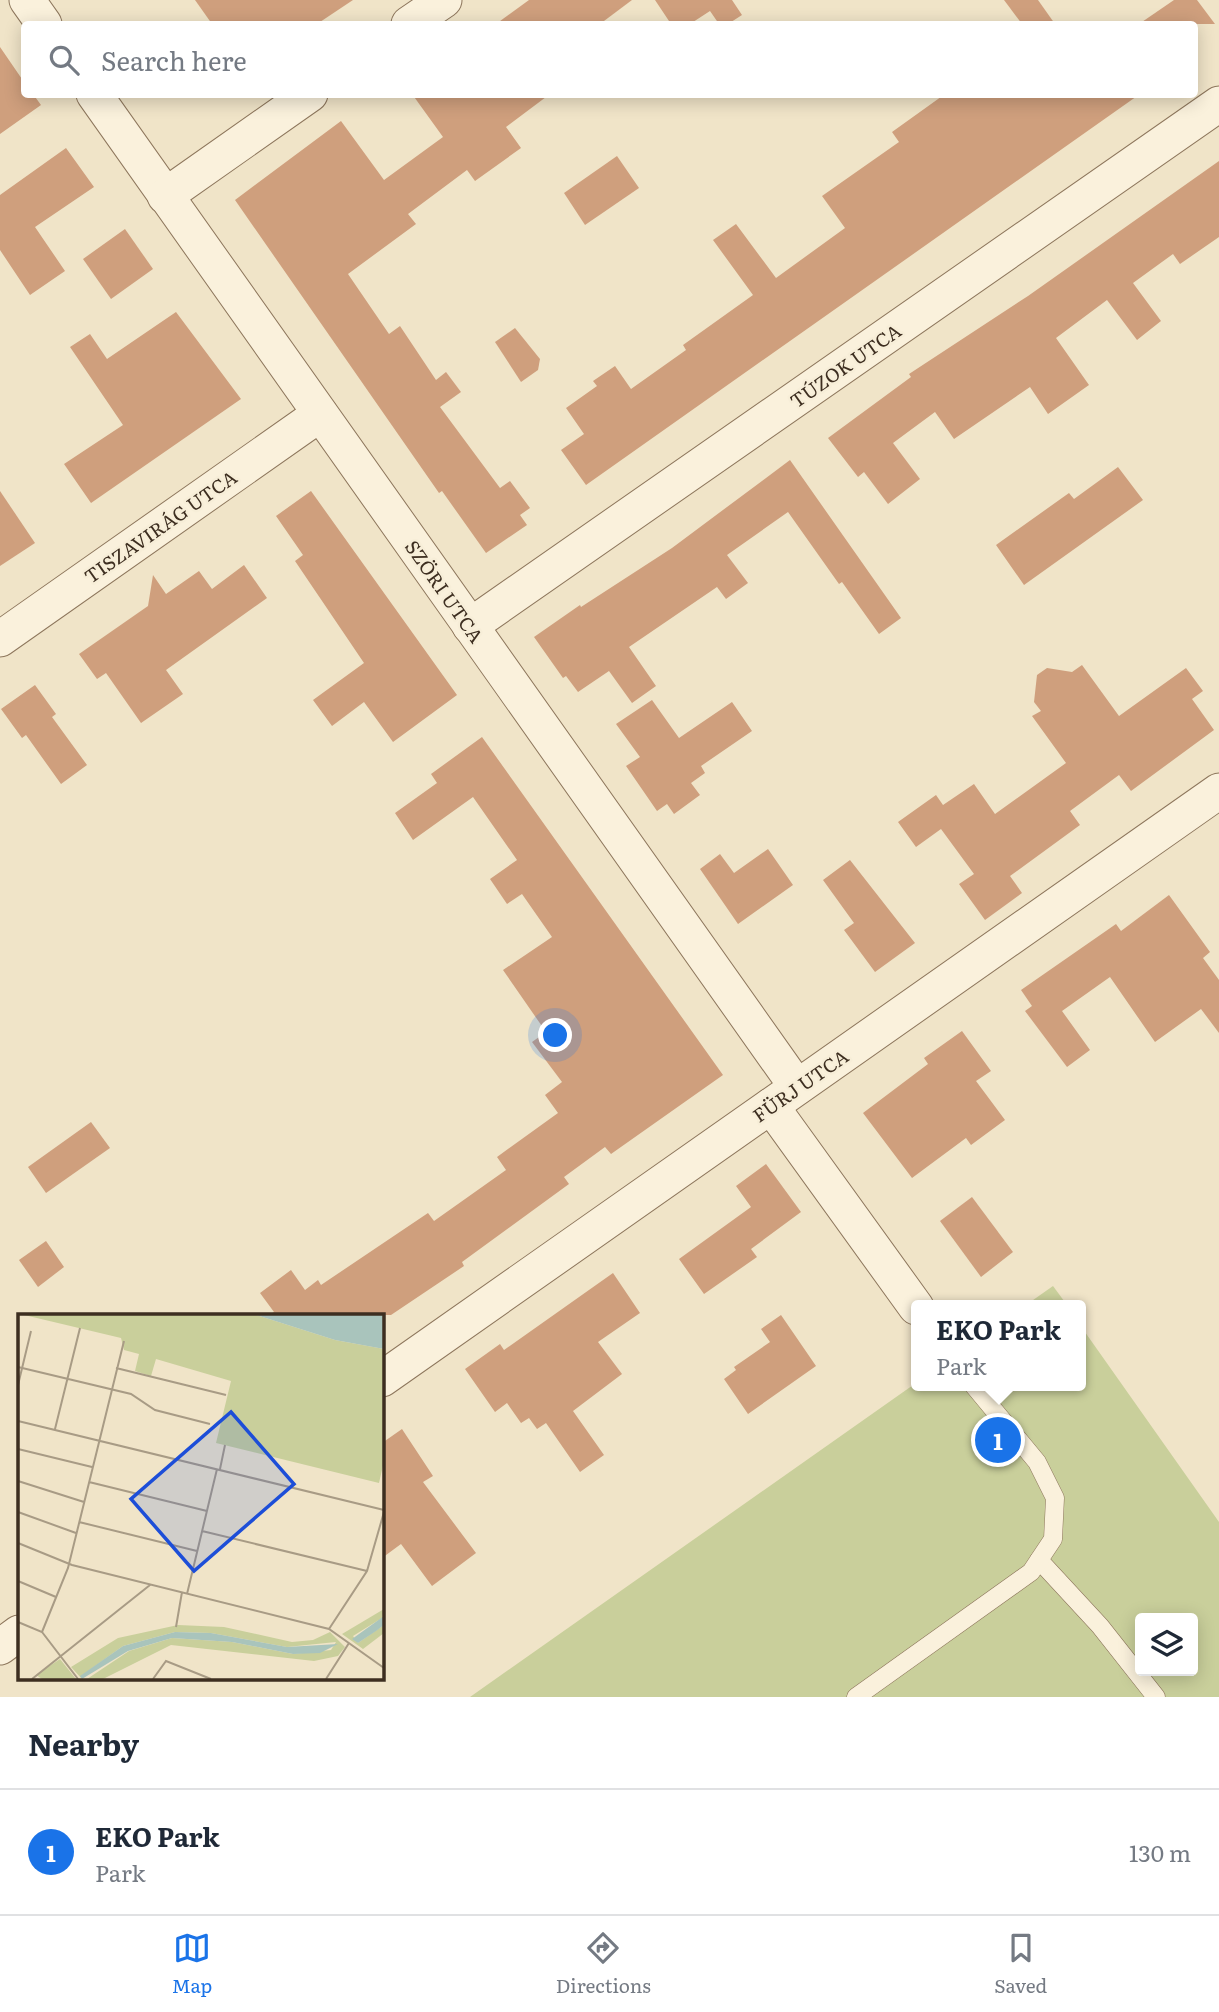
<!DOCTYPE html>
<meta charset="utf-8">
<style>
:root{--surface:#fff;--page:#f2f2f3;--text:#1f2937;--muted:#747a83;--line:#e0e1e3;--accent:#1a73e8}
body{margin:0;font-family:Literata,serif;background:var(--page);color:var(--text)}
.controls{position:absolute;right:21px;bottom:21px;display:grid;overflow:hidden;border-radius:7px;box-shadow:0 4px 18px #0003}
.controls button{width:63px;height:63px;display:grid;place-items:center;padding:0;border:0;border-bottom:2px solid var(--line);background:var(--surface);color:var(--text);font:35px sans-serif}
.you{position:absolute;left:556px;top:1036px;width:24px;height:24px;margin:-18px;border:5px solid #fff;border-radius:50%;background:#1a73e8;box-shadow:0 0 0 10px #1a73e833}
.badge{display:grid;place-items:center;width:46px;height:46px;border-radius:50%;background:var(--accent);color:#fff;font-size:23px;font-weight:700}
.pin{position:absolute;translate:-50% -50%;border:4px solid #fff;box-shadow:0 2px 7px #0006}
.popup{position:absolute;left:911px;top:1300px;width:175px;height:91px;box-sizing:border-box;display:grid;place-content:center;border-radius:7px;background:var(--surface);filter:drop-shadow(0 2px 5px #0005);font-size:23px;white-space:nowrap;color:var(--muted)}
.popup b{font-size:26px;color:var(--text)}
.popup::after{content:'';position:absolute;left:50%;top:100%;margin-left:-14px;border:14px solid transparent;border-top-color:var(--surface)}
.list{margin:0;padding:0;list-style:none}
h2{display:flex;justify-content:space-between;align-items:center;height:91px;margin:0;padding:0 28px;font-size:30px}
h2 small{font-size:23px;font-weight:400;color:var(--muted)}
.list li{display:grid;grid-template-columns:46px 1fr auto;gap:21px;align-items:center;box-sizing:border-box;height:126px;padding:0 28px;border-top:2px solid var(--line)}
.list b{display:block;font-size:26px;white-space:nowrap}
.list p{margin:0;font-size:23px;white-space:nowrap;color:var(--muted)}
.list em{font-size:23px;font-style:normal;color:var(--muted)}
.icon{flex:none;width:38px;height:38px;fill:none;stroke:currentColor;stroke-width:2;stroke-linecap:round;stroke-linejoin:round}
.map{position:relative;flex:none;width:1219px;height:1697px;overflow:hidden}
.search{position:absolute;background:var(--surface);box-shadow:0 4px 18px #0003;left:21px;right:21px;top:21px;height:77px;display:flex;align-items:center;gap:18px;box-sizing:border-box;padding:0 24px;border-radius:7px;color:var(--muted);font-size:26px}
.sheet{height:217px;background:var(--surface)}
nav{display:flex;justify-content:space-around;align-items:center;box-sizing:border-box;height:98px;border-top:2px solid var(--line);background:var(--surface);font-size:19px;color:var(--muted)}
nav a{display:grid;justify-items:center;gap:4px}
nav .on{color:var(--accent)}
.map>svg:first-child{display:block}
</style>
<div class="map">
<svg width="1219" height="1697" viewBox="0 0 1219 1697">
<rect width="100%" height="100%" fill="#f0e4c8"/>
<!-- green -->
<g fill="#c9cf9b" fill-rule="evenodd">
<polygon points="1053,1286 1067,1305 1026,1305"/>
<path d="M1080,1325L1219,1522V1697H470L916,1383V1386H1080ZM1140,1618H1193V1671H1140Z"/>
</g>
<!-- building -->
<g fill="#cf9f7d">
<polygon points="195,0 353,0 317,24 212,24"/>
<polygon points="529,0 632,0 600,24 496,24"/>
<polygon points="655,0 732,0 742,15 728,24 719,24 710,11 690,24 671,24"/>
<polygon points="1004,0 1038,0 1055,24 1022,24"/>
<polygon points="1174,0 1197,0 1215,24 1139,24"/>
<polygon points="0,47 24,82 24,94 33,94 41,105 0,134"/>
<polygon points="412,94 550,94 506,127 521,148 475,181 467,170 408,214 416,224 348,274 389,334 400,326 436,380 446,372 461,392 440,407 500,488 510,481 530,508 520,515 527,525 486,553 442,491 439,493 235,200 341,121 384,180 443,137"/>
<polygon points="945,94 1140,94 586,485 561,450 584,434 566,408 597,386 593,381 615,366 631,389 686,350 683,345 753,295 713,240 736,224 776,278 845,228 822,196 899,142 892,132"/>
<polygon points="66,148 94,187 35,227 65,271 30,295 0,250 0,195"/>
<polygon points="617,156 639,188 585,225 564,193"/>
<polygon points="1219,161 1219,237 1180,264 1173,254 1133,283 1161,321 1137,340 1107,300 1056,338 1089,385 1048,414 1030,387 954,439 935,412 893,443 920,479 888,504 864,472 858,477 828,438 911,377 909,374 1028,296"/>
<polygon points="125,229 153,269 111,299 83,259"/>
<polygon points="176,312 241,399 91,503 64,464 123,425 70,347 90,334 107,359"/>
<polygon points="515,328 540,359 538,370 521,382 495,342"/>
<polygon points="790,460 901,618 879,634 842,582 839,584 788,512 727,555 748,583 726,599 717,587 629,647 656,686 632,703 609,671 578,692 566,676 563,678 534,637 580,605 581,607 672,548"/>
<polygon points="1118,467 1143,500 1024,585 996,545 1069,493 1074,499"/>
<polygon points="0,491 35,543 0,566"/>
<polygon points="311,491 457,695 393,742 364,702 332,726 313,700 364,663 295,561 303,555 276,516"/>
<polygon points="244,565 267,598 166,670 183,694 141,723 106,673 97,679 79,654 148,606 153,575 166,594 199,571 212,589"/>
<polygon points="1082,665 1119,716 1186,668 1203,691 1192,699 1214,730 1131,791 1119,775 1070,811 1080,825 1010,876 1022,893 985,920 959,884 974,874 941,829 916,847 898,822 936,795 943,805 974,784 995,814 1066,763 1032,716 1041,711 1034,702 1037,675 1047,668 1072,672"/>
<polygon points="35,685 56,714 52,717 87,765 61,784 26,735 22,738 1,709"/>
<polygon points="652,700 679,738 732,702 752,731 701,766 705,773 691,783 700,795 674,814 667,804 657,811 626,766 640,757 616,724"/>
<polygon points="482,737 723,1075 611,1154 605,1147 564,1177 569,1184 462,1262 464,1266 391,1315 269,1315 274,1312 260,1293 291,1270 305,1290 318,1280 321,1285 428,1213 434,1221 506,1170 497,1157 558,1113 545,1095 562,1082 532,1042 546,1032 503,970 552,937 522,894 507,904 490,879 517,860 473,797 413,840 395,813 437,783 431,774"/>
<polygon points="768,849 793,885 738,924 700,869 720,854 734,873"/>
<polygon points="850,860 915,943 875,972 844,930 854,923 823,880"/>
<polygon points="1169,895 1210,952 1203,958 1219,980 1219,1033 1201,1009 1155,1042 1110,977 1062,1011 1090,1050 1067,1067 1025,1011 1032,1006 1021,990 1116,924 1121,931"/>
<polygon points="962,1031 991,1071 976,1081 1005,1120 971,1145 966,1138 912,1178 863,1113 928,1064 924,1058"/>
<polygon points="91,1122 110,1148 46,1193 28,1167"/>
<polygon points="766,1164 801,1212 751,1249 757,1257 704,1294 679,1259 751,1207 736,1186"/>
<polygon points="972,1197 1013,1252 981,1277 940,1221"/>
<polygon points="46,1241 64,1267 38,1287 19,1260"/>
<polygon points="613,1273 640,1313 598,1342 622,1374 573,1411 604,1455 580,1472 546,1423 537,1429 529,1418 521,1423 507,1403 495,1412 465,1369 500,1344 504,1350"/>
<polygon points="781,1315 816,1366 748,1414 724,1379 736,1370 734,1367 770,1342 761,1329"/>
<polygon points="402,1429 433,1476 423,1482 476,1553 432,1586 401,1544 382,1558 382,1443"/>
</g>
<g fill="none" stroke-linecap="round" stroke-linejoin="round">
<defs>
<g id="service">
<polyline points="1039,1560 1100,1626 1156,1697"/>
<polyline points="856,1697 1031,1572 1053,1539 1055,1498 1037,1462 974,1386"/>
</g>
<g id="minor">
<polyline points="27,0 44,24"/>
<polyline points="409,24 444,0"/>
<polyline points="94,94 797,1087"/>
<polyline points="165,196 310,94"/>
<polyline points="470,626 1219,104"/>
<polyline points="0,639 320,414"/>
<polyline points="771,1106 916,1307"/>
<polyline points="382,1379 1219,791"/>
<polyline points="0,1647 19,1633"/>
</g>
</defs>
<!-- service casing -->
<use href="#service" stroke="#8d765c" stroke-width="19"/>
<!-- minor casing -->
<use href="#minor" stroke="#8d765c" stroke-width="37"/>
<!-- service -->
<use href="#service" stroke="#faf1dc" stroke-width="18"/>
<!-- minor -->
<use href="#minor" stroke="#faf1dc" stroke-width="35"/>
</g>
<g text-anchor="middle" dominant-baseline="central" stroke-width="5" stroke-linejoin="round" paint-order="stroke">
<!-- street labels -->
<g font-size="19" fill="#3d2e20" stroke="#f7eed8">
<text transform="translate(845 365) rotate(-35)">TÚZOK UTCA</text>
<text transform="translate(160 526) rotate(-35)">TISZAVIRÁG UTCA</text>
<text transform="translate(445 591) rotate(55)">SZÖRI UTCA</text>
<text transform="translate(800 1085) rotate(-35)">FÜRJ UTCA</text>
</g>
</g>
<!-- overview -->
<g transform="translate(18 1314)">
<rect width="366" height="366" fill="#f0e4c8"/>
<path d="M2,0H235L317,26L366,35V147L361,169L198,129L213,67L138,45L133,62L117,57L121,40L106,36L103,24ZM366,295L364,304L335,322L340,329L366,311V319L345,335L324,320ZM160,311L206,313L274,328L295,326L312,318L327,333L320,342L296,347L153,331L85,365H69L111,337L154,324L214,328L275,340L313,336L318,328L269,333L193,319L157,318L105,332L63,362L64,365L53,353L100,324ZM42,345L58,365H24L18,361Z" fill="#c9cf9b"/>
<path d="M235,0H366V35L317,26ZM366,302V311L358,317L340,329L334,325ZM157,318L193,319L269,333L320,330L302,339L275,340L214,328L154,324L110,337L64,365L62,362L105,332Z" fill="#a9c4bc"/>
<path fill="none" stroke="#a89b85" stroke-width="2" d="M0,53L113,80L137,96L192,110M98,54L208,81M0,71L13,17M0,107L366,196M37,115L62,14M0,135L74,153M202,155L207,131M0,167L66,188M71,168L189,197M0,198L58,219M61,208L179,237M184,217L349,257M0,229L54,251L311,315L366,354M0,267L38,283M169,280L199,155M0,308L24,318L60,365M158,313L164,278M311,315L349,257L366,198M24,318L50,254L106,27M14,365L132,271M135,365L148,347L193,365M308,365L331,329"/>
<path fill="#1d4ed8" fill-opacity="0.15" stroke="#1d4ed8" stroke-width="3.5" d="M213,98L276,170L176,257L113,185Z"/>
<rect width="366" height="366" fill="none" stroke="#3d2e20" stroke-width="3.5"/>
</g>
</svg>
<div class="controls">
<button><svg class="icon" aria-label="layers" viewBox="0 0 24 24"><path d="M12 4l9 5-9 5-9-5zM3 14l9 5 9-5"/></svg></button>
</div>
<div class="you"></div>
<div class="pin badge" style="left:998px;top:1440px">1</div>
<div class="popup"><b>EKO Park</b>Park</div>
<div class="search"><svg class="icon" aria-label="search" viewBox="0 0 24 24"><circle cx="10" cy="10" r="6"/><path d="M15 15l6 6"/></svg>Search here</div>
</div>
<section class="sheet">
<h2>Nearby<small></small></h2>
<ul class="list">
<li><span class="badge">1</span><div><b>EKO Park</b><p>Park</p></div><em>130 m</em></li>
</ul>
</section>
<nav>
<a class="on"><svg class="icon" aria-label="map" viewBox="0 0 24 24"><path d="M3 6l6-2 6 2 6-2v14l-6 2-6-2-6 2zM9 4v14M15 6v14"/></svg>Map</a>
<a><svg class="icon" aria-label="directions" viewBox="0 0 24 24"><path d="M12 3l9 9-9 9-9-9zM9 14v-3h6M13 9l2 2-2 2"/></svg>Directions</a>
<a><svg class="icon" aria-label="saved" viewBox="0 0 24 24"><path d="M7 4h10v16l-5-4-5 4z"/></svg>Saved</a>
</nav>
